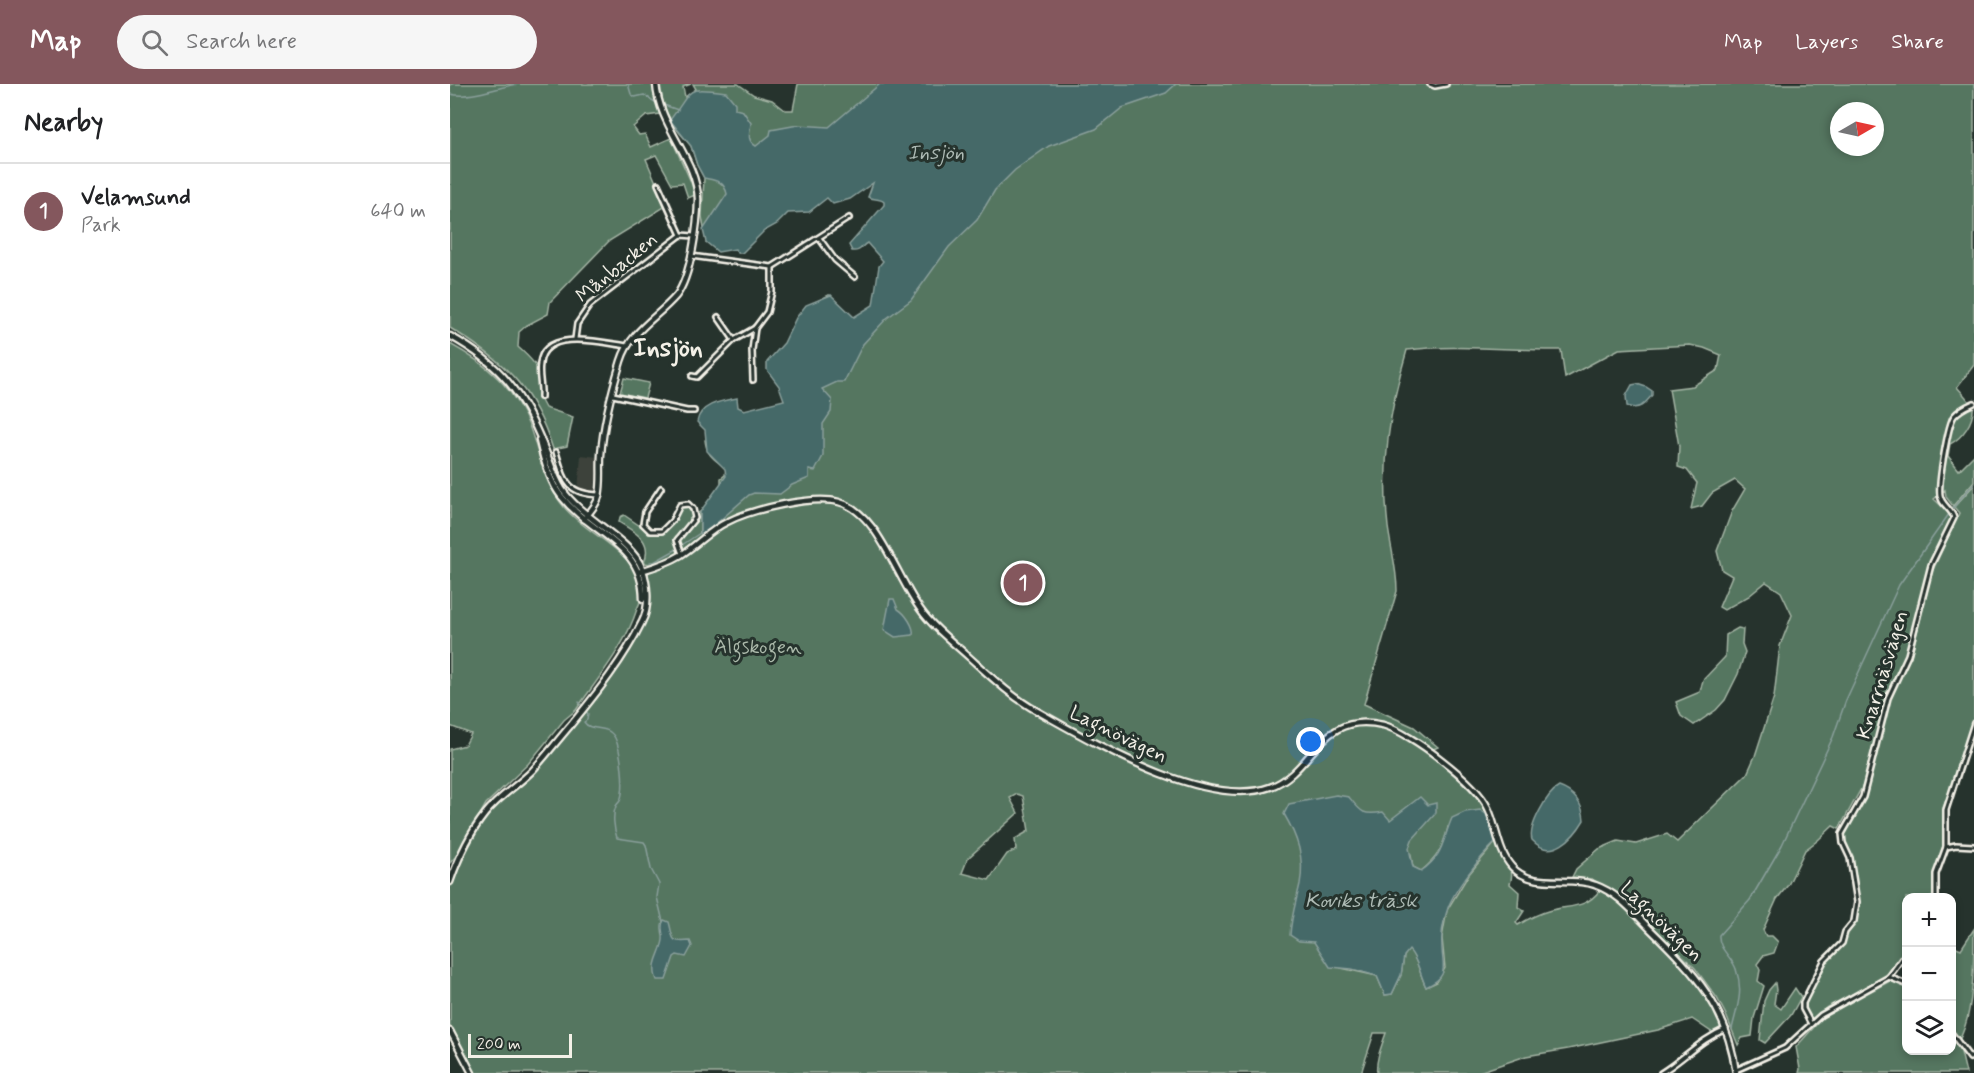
<!DOCTYPE html>
<meta charset="utf-8">
<style>
:root{--surface:#fff;--page:#f6f6f6;--text:#202124;--muted:#757577;--line:#e0e0e0;--accent:#84575d}
body{margin:0;font-family:Mynerve,sans-serif;background:var(--page);color:var(--text)}
.controls{position:absolute;right:18px;bottom:18px;display:grid;overflow:hidden;border-radius:12px;box-shadow:0 3px 9px #0003}
.controls button{width:54px;height:54px;display:grid;place-items:center;padding:0;border:0;border-bottom:2px solid var(--line);background:var(--surface);color:var(--text);font:30px sans-serif}
.compass{position:absolute;left:1380px;top:18px;width:54px;height:54px;border-radius:50%;background:var(--surface);box-shadow:0 3px 9px #0003;rotate:81deg}
.scale{position:absolute;left:18px;bottom:15px;width:104px;box-sizing:border-box;padding-left:6px;border:3px solid #f4f1e8;border-top:0;font-size:16px;line-height:21px;white-space:nowrap;color:#f4f1e8;-webkit-text-stroke:4px #26332d;paint-order:stroke}
.you{position:absolute;left:861px;top:658px;width:21px;height:21px;margin:-15px;border:4px solid #fff;border-radius:50%;background:#1a73e8;box-shadow:0 0 0 9px #1a73e833}
.badge{display:grid;place-items:center;width:39px;height:39px;border-radius:50%;background:var(--accent);color:#fff;font-size:20px;font-weight:700}
.pin{position:absolute;translate:-50% -50%;border:3px solid #fff;box-shadow:0 2px 6px #0006}
.list{margin:0;padding:0;list-style:none}
h2{display:flex;justify-content:space-between;align-items:center;height:78px;margin:0;padding:0 24px;font-size:26px}
h2 small{font-size:20px;font-weight:400;color:var(--muted)}
.list li{display:grid;grid-template-columns:39px 1fr auto;gap:18px;align-items:center;box-sizing:border-box;height:96px;padding:0 24px;border-top:2px solid var(--line)}
.list b{display:block;font-size:22px;white-space:nowrap}
.list p{margin:0;font-size:20px;white-space:nowrap;color:var(--muted)}
.list em{font-size:20px;font-style:normal;color:var(--muted)}
.icon{flex:none;width:33px;height:33px;fill:none;stroke:currentColor;stroke-width:2;stroke-linecap:round;stroke-linejoin:round}
.map{position:relative;flex:none;width:1524px;height:989px;overflow:hidden}
header{display:flex;align-items:center;gap:36px;box-sizing:border-box;height:84px;padding:0 30px;background:var(--accent);color:#fff}
header strong{font-size:28px}
nav{display:flex;gap:33px;margin-inline-start:auto;font-size:21px}
.search{width:420px;height:54px;background:var(--page);display:flex;align-items:center;gap:15px;box-sizing:border-box;padding:0 21px;border-radius:33px;color:var(--muted);font-size:22px}
main{display:flex}
aside{flex:1;background:var(--surface)}
.map>svg:first-child{display:block}
</style>
<header>
<strong>Map</strong>
<div class="search"><svg class="icon" aria-label="search" viewBox="0 0 24 24"><circle cx="10" cy="10" r="6"/><path d="M15 15l6 6"/></svg>Search here</div>
<nav><a>Map</a><a>Layers</a><a>Share</a></nav>
</header>
<main>
<aside>
<h2>Nearby<small></small></h2>
<ul class="list">
<li><span class="badge">1</span><div><b>Velamsund</b><p>Park</p></div><em>640 m</em></li>
</ul>
</aside>
<div class="map">
<svg width="1524" height="989" viewBox="0 0 1524 989">
<rect width="100%" height="100%" fill="#26332d"/>
<filter id="ink" filterUnits="userSpaceOnUse"><feTurbulence type="fractalNoise" baseFrequency=".0167" numOctaves="2"/><feDisplacementMap in="SourceGraphic" scale="12" xChannelSelector="R" yChannelSelector="G"/><feConvolveMatrix kernelMatrix="1 2 1 2 8 2 1 2 1" color-interpolation-filters="sRGB"/></filter>
<g filter="url(#ink)">
<!-- built -->
<polygon fill="#3c423a" points="131,371 148,373 145,408 128,406"/>
<!-- green -->
<g fill="#547660" stroke="#a4b4a4" stroke-width="1.5" fill-rule="evenodd">
<path d="M0,0H203L210,30L196,32L183,43L189,51L195,50L201,63L221,54L241,98L245,111L238,114L233,99L222,100L206,71L196,75L216,122L159,157L100,218L98,230L77,241L69,248L68,263C84,278 96,287 88,311L95,324L123,333L117,362L103,365C83,303 54,277 0,244Z"/>
<path d="M210,0H241L233,3L235,13L246,5L243,0H288L304,11L322,16L335,26H343L348,0H1524V281L1507,303C1512,309 1519,316 1523,323C1524,338 1512,354 1500,360L1498,372L1509,386L1524,371V397L1503,422L1496,413L1495,406L1484,415L1499,429L1501,434L1486,465L1473,501L1457,569L1440,606L1414,703H1412L1389,745L1383,742L1367,757L1355,766L1338,801L1327,815L1313,846L1316,852H1322L1328,858L1324,869L1313,872L1307,880L1310,886L1308,897L1314,902L1304,934L1302,952L1292,954L1288,961L1276,931L1267,914L1245,884L1172,813L1142,795L1122,793L1126,785L1149,765L1168,757L1186,760L1217,750L1227,758L1297,690L1305,672L1324,613L1330,562L1342,531L1331,508L1316,498L1299,512L1274,526L1269,523L1282,492L1272,486L1267,467L1282,427L1295,405L1285,396L1262,409L1252,422L1241,425L1247,399L1237,386L1228,383L1229,362L1219,305L1243,302L1268,286L1271,271L1254,264L1240,261L1169,265L1115,294L1111,266C1060,267 1008,260 957,266C939,326 931,381 938,443C941,465 947,485 947,507L914,620L964,643L988,663L981,666L996,678L995,683C1032,711 1039,726 1052,770C1054,777 1059,781 1061,786C1062,790 1061,797 1060,800L1069,808L1068,823L1074,827L1066,839L1068,841C1078,835 1087,830 1098,827C1120,821 1136,825 1150,806C1175,816 1273,917 1271,943L1263,949L1242,935L1208,946L1118,965L1076,972L1026,989H927C925,977 932,961 936,949H924L911,989H24L0,945V805L4,791L35,733L46,720L80,691L145,615L187,555L199,520L198,482L201,480L194,479C203,456 186,449 169,438L170,433L174,431L196,446L209,450L220,442L231,423L237,421L242,426L243,434C237,445 222,450 227,464L230,463V453L244,438L246,430L250,428V449L271,400V394L275,391C275,389 276,388 276,386C273,378 257,377 255,356L265,354L340,322L360,221L379,211L393,227L403,244L430,222L447,116L425,88L381,100L256,158L252,132L254,94L247,81L241,62L224,42L214,24ZM1389,27H1425V63H1389ZM567,710L573,712L579,747L565,755L566,766L557,770L539,796L512,789L518,774L568,729L560,714ZM998,743L1046,758L1019,790L997,826L992,854L995,884L987,898L976,903C970,891 968,875 959,865L954,872L951,891L942,910L935,911L927,892L891,884L961,771L963,783L971,787C987,775 994,762 998,743Z"/>
<path d="M0,260C37,280 64,303 80,344C90,372 94,399 114,423C140,455 191,466 191,513C191,518 189,520 187,525C175,563 148,594 126,626L114,636L78,680L36,720L7,771L0,779V665L15,661L21,650L0,642Z"/>
<polygon points="174,294 199,299 195,314 170,309"/>
<polygon points="1524,401 1524,635 1504,698 1493,724 1494,759 1483,792 1483,813 1456,814 1456,867 1435,893 1377,923 1364,935 1361,934 1357,929 1355,919 1375,878 1393,861 1396,849 1406,834 1409,817 1394,755 1395,746 1414,714 1439,614 1461,572 1482,488 1509,429 1504,423"/>
<polygon points="1288,544 1293,545 1292,560 1295,568 1288,590 1275,616 1266,626 1244,641 1231,632 1226,618 1250,608 1253,596 1275,573 1276,551"/>
<path d="M1524,845C1524,879 1524,932 1508,958L1502,945V861L1511,865Z"/>
<polygon points="1440,897 1456,902 1456,966 1502,966 1502,954 1511,968 1516,989 1349,989 1350,985 1346,963 1375,931"/>
<polygon points="1325,899 1326,906 1324,920 1331,925 1345,904 1351,913 1341,931 1315,959 1310,956 1314,917 1319,906"/>
</g>
<!-- water -->
<g fill="#446968" stroke="#8a9f9b" stroke-width="1.5">
<path d="M430,0H726L716,9L672,24L646,45L599,62L565,86L545,106L527,136L499,163L461,216L437,234L413,260L394,298H387L372,305L382,316L381,328L373,340V372L365,387L359,386V394L342,401L330,410L304,409L299,411L252,452L250,449V428L276,392L275,385L257,367L255,346L247,338C250,320 271,317 287,314L288,323L294,326L334,316L329,302L317,286V278L334,259L346,234L356,221L381,211L404,233L423,221L429,182L433,177L417,159C411,162 411,168 402,167L399,161L434,121V118C430,114 423,116 418,113L423,99L400,115L383,120L377,114L359,128L338,129L327,140L314,147L292,169H288L285,165L268,168L256,158L253,146L277,110C274,96 264,96 254,94L247,81L241,62L220,36C244,5 234,2 276,8L285,19V25L293,27L301,39C300,49 296,56 306,62L320,51L321,46L348,41L379,43Z"/>
<path d="M1187,300L1196,303L1202,307V311C1195,320 1189,327 1177,322L1176,312L1182,301Z"/>
<path d="M440,515H444L448,525C455,529 465,543 463,551L445,553L434,546Z"/>
<path d="M1109,703C1124,708 1133,720 1134,736C1124,753 1102,778 1082,756C1078,743 1097,709 1109,703Z"/>
<path d="M886,711L899,713C911,728 913,732 933,728L940,736L970,713L978,721L986,719V729L962,756L959,764L963,783L971,787C994,771 992,757 1002,734L1015,728L1030,726L1036,730L1046,758C1031,772 1002,808 997,827C993,838 991,853 992,865C993,885 999,892 976,903C970,891 968,875 959,866L954,872L951,891L942,910L935,911L927,892L902,885L880,883L864,858L849,857L840,851C841,833 846,818 850,800C855,774 847,752 834,730L839,720Z"/>
<path d="M214,836L219,838C224,855 219,859 240,857L242,862L236,873L227,871L224,873L216,896H207C200,880 211,870 213,856C214,848 209,843 214,836Z"/>
</g>
<g fill="none" stroke-linecap="round" stroke-linejoin="round">
<!-- stream -->
<g stroke="#8a9f9b" stroke-width="1.5">
<polyline points="178,0 181,10 185,13 194,11 205,18"/>
<path d="M0,10C23,15 46,3 69,0"/>
<polyline points="214,21 228,26"/>
<polyline points="1502,425 1524,399"/>
<polyline points="232,461 250,449"/>
<polyline points="200,478 204,478 227,465"/>
<polyline points="129,618 132,622"/>
<path d="M136,627L138,630L137,636L134,638C141,649 157,639 165,654C171,666 175,701 171,714C170,719 169,717 166,722C162,731 164,745 167,754L194,758L196,761L201,785L209,800L207,813L213,838"/>
<path d="M1282,945C1287,923 1294,908 1286,885C1282,873 1268,865 1269,851L1300,816L1332,761L1383,653L1396,616L1449,501L1499,430"/>
<polyline points="1274,953 1280,969 1282,989"/>
</g>
<defs>
<g id="minor">
<polyline points="980,0 985,2 996,0"/>
<polyline points="208,100 231,151"/>
<polyline points="369,154 385,176 405,193"/>
<polyline points="241,172 322,183 399,134"/>
<polyline points="268,233 284,256"/>
<polyline points="125,255 127,240 140,221 231,151 244,152"/>
<polyline points="242,292 247,293 284,256 305,244 317,228 322,207 322,183"/>
<polyline points="303,296 302,266 305,244"/>
<polyline points="163,311 237,327 244,327"/>
<path d="M91,313C92,302 88,291 90,280C93,243 154,259 177,262"/>
<path d="M106,368C115,397 116,410 150,411"/>
<polyline points="211,404 195,428 193,440 200,447 212,447 222,437 230,421 238,420 243,425 245,434 227,456 232,470"/>
<polyline points="1496,763 1506,761 1524,762"/>
<polyline points="1486,814 1486,790 1496,763 1496,726 1524,639"/>
<polyline points="1439,893 1456,900"/>
<path d="M1361,940L1353,925V919L1374,877L1392,859L1395,848L1404,837L1407,818L1400,774L1393,759L1392,750L1413,713L1438,614L1458,571L1481,481L1504,434C1502,425 1491,421 1490,411C1488,400 1498,340 1504,332C1509,326 1517,322 1524,319"/>
<polyline points="1502,950 1520,974 1524,971"/>
<polyline points="1286,986 1335,964 1371,931 1439,893 1456,869"/>
<path d="M1211,989C1234,975 1251,955 1276,945"/>
</g>
<path id="tertiary" d="M191,487C204,483 218,479 231,471C247,461 260,446 277,438C302,425 363,411 389,418C431,429 448,502 478,535C490,549 506,561 520,574C541,593 562,613 587,627C643,658 756,726 820,703C865,687 868,626 933,641C960,648 1027,699 1038,724C1047,743 1048,768 1062,783C1083,806 1119,791 1145,801C1168,809 1183,828 1200,845C1245,889 1278,924 1286,989"/>
<g id="secondary">
<path d="M0,252C51,280 73,310 94,363C100,377 104,392 112,405C132,435 181,455 192,484C198,499 200,523 192,538C174,575 147,609 120,642C107,657 95,673 82,687C67,702 48,713 35,730C19,750 8,775 0,798"/>
<path d="M89,356C93,374 99,397 111,412C141,451 193,459 193,515"/>
<path d="M134,435C139,429 147,421 149,412C152,399 150,385 151,371C153,342 162,306 171,277C180,247 207,234 226,212C241,193 248,139 248,115C247,75 209,43 206,0"/>
<polyline points="0,947 22,989"/>
</g>
</defs>
<!-- minor casing -->
<use href="#minor" stroke="#f4f1e8" stroke-width="8"/>
<!-- tertiary casing -->
<use href="#tertiary" stroke="#f4f1e8" stroke-width="9"/>
<!-- secondary casing -->
<use href="#secondary" stroke="#f4f1e8" stroke-width="9"/>
<!-- minor -->
<use href="#minor" stroke="#26332d" stroke-width="3"/>
<!-- tertiary -->
<use href="#tertiary" stroke="#26332d" stroke-width="4.5"/>
<!-- secondary -->
<use href="#secondary" stroke="#26332d" stroke-width="4.5"/>
</g>
</g>
<g text-anchor="middle" dominant-baseline="central" stroke-width="6" stroke-linejoin="round" paint-order="stroke">
<!-- street labels -->
<g font-size="20" fill="#f4f1e8" stroke="#26332d">
<text transform="translate(167 184) rotate(-39)">Månbacken</text>
<text transform="translate(1433 591) rotate(-73)">Knarrnäsvägen</text>
<text transform="translate(668 651) rotate(26)">Lagnövägen</text>
<text transform="translate(1211 838) rotate(44)">Lagnövägen</text>
</g>
<!-- park labels -->
<g font-size="20" fill="#acbaab" stroke="#26332d">
<text x="308" y="563">Älgskogen</text>
</g>
<!-- water labels -->
<g font-size="21" font-style="italic" fill="#aebbb5" stroke="#26332d">
<text x="486" y="69">Insjön</text>
<text x="911" y="817">Koviks träsk</text>
</g>
<!-- district labels -->
<g font-size="26" font-weight="bold" fill="#f4f1e8" stroke="#26332d">
<text x="218" y="265">Insjön</text>
</g>
</g>
</svg>
<div class="controls">
<button>+</button>
<button>−</button>
<button><svg class="icon" aria-label="layers" viewBox="0 0 24 24"><path d="M12 4l9 5-9 5-9-5zM3 14l9 5 9-5"/></svg></button>
</div>
<svg class="compass" viewBox="-18 -18 36 36"><path d="M0-13l5 13h-10z" fill="#e53935"/><path d="M0 13l5-13h-10z" fill="#757577"/></svg>
<div class="scale">200 m</div>
<div class="you"></div>
<div class="pin badge" style="left:573px;top:499px">1</div>
</div>
</main>
